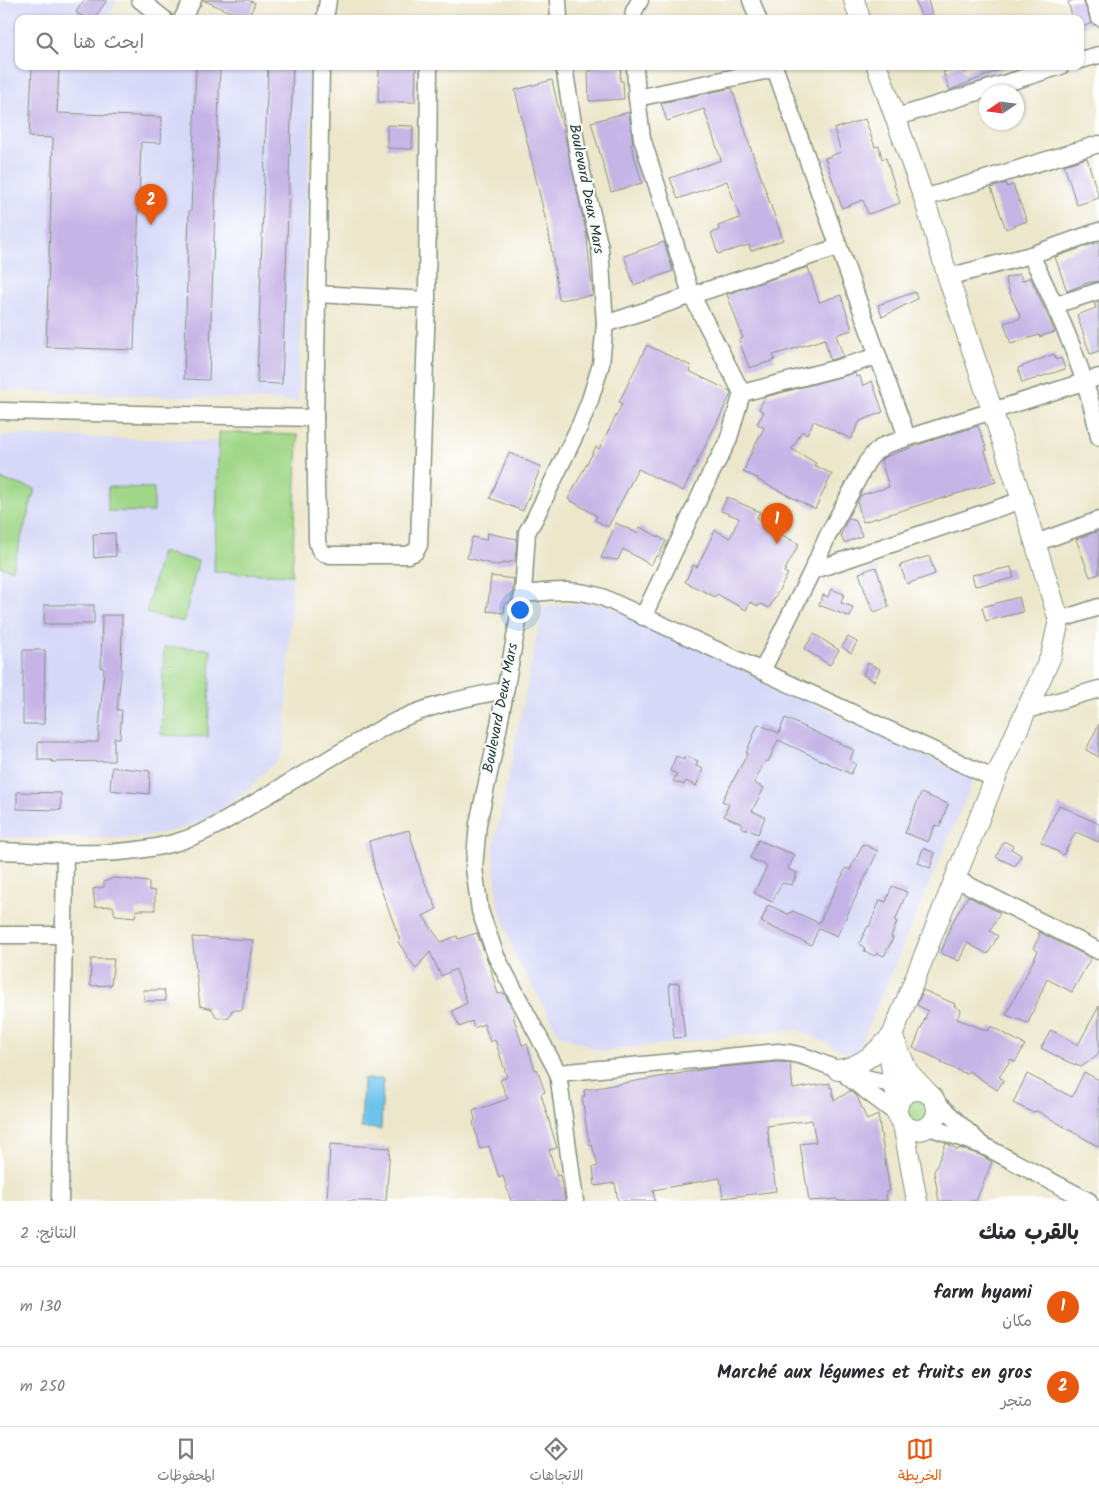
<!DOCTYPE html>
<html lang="ar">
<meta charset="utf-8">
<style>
:root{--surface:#fff;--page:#f2f2f3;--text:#2b2b33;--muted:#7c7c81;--line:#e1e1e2;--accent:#ea580c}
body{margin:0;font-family:Kalam,"Playpen Sans Arabic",sans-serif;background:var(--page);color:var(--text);direction:rtl}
.compass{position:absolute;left:979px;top:85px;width:45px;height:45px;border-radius:50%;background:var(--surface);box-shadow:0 1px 4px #0004;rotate:257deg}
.you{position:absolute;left:519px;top:609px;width:18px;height:18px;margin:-12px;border:4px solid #fff;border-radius:50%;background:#1a73e8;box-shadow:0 0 0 8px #1a73e833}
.badge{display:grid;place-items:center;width:32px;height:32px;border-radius:50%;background:var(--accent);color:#fff;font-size:16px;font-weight:700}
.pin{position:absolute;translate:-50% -41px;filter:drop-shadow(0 1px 2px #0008)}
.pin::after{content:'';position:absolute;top:26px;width:18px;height:15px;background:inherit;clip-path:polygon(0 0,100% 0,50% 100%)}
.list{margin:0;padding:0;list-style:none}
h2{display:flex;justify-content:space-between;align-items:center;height:65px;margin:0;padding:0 20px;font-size:21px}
h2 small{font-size:16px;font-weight:400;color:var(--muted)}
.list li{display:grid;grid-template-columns:32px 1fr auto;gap:15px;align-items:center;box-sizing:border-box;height:80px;padding:0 20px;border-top:1px solid var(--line)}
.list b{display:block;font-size:19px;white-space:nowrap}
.list p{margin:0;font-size:16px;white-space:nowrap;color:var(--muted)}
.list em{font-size:16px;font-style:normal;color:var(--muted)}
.icon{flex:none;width:28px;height:28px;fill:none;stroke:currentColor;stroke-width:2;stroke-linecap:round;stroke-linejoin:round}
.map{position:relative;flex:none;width:1099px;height:1201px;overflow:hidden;direction:ltr}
.search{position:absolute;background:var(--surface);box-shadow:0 1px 4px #0004;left:15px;right:15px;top:15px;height:55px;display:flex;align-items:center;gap:12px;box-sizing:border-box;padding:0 18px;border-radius:10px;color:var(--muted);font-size:19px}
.sheet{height:225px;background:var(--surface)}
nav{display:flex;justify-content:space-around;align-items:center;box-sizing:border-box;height:70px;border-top:1px solid var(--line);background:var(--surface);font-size:14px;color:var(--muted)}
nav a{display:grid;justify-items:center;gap:2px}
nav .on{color:var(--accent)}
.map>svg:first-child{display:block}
</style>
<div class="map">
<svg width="1099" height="1201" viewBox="0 0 1099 1201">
<rect width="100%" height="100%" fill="#fff"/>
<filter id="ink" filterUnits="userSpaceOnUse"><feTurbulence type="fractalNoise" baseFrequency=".02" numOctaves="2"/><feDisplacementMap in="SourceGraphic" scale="10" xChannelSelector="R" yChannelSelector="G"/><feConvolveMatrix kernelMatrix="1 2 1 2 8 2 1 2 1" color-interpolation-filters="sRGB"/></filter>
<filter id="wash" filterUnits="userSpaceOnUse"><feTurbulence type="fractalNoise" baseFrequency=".0096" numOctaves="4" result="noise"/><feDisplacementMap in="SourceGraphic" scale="20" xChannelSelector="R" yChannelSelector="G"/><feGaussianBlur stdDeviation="1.12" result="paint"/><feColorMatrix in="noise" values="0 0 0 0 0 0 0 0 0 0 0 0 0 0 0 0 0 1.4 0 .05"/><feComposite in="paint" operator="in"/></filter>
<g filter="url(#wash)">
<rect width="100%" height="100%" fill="#ece6ca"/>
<!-- built -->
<g fill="#d6d8f8">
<polygon points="0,0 115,0 118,1 106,19 19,19 19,66 313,66 298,401 0,390"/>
<polygon points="10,435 298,444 285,745 278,759 239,797 203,821 175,830 139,838 0,838 0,437"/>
<polygon points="600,602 974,779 855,1057 797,1029 601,1051 560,1035 514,954 498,902 493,850 543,607"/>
</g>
<!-- green -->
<g fill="#a1d788" stroke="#608a5e">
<polygon points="219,432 298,435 292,575 214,572"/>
<polygon points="0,479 35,489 12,570 0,566"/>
<polygon points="108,487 154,488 154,512 108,511"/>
<polygon points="161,552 198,561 184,622 146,613"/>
<polygon points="164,647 211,649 208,737 161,735"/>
<circle cx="918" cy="1111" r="14"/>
</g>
<!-- water -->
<polygon fill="#6ec3ea" stroke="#46808f" points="363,1079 383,1079 381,1129 361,1128"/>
<g id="blocks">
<!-- building -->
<g fill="#c5b4e6">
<polygon points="84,0 107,0 94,19 86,19 76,12"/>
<polygon points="203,0 248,0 255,3 248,19 246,19"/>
<polygon points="915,0 928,0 933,19 922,19"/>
<polygon points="1074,0 1083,0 1092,23 1080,28 1080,19 1073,19 1068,2"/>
<polygon points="32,66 59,66 57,113 162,117 161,143 141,142 134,350 46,347 53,138 29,137"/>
<polygon points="196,66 220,66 209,380 184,379 189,211 191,211"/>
<polygon points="268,66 293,66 282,384 257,383"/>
<polygon points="379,66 416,66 415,102 378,102"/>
<polygon points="591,66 621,66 620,81 623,81 624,99 589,101 588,71 592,71"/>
<polygon points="957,66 961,66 964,73 980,66 1007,67 950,90 943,72"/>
<polygon points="552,80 586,231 593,295 559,300 549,234 515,90"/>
<polygon points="732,88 751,149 783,240 751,251 749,245 718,254 711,233 719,230 718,226 740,218 727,181 678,199 670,178 721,160 704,109 667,121 661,103"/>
<polygon points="629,112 633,144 631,144 642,183 611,192 591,122"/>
<polygon points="865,119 875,147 879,146 882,159 886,158 900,203 868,214 863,200 842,208 825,158 841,152 834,129"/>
<polygon points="387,125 413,126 412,149 387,148"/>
<polygon points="1087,158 1099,198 1077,205 1064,165"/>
<polygon points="1006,183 1007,187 1013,185 1027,221 1006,229 991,188"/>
<polygon points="664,242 673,271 634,285 624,256"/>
<polygon points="1099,242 1099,281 1087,283 1067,291 1055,257"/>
<polygon points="808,267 819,302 841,295 852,330 836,335 843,356 830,360 825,339 773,355 775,360 749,368 739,340 743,338 727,294"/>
<polygon points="1020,274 1022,281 1030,277 1055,332 1039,337 1039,335 1011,344 1004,323 1021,318 1010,294 1005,278"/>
<polygon points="915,292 917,299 882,317 878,305"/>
<polygon points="1099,302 1099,351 1090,354 1077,315 1096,308 1094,303"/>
<polygon points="647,345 691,366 689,371 730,391 731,394 683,491 638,469 608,527 595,520 597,516 568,499 596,447 599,449 622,404 619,402"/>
<polygon points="1054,354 1056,360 1061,358 1065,369 1022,383 1018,368"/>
<polygon points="855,373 856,377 860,376 863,386 872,381 883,412 860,421 851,439 814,421 807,434 802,431 792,449 816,463 814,465 832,474 815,509 758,480 758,478 743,472 752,451 764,428 757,424 764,412 759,409 765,397"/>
<polygon points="978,426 987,450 985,451 996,482 863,522 857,502 861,495 889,487 881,460 885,457 930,441"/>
<polygon points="509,453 541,467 523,511 490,498"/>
<polygon points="727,497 760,512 757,517 763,525 799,544 784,572 788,574 769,608 761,604 758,606 750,602 746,610 717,594 715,597 685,582 693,565 697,567 715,530 730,538 739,518 721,511"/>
<polygon points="848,518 856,521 862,536 844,543 841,535"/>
<polygon points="616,523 637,533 640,527 666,541 658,557 656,556 651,565 623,549 618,560 601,558"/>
<polygon points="1099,531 1099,574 1090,577 1076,539"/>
<polygon points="115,533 116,556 94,558 93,534"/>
<polygon points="487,533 517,539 515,561 496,565 467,558 472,537 486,540"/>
<polygon points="929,556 935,574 907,584 900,565"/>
<polygon points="876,567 889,607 874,612 867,597 859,573"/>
<polygon points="1011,567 1014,578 975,586 972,575"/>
<polygon points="491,576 514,579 511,602 505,604 504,613 487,611"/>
<polygon points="831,589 844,594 841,603 853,607 850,617 819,605 823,595 828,597"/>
<polygon points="1019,597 1023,612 986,621 982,607"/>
<rect x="44" y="605" width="50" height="19"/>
<polygon points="102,615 122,615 121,674 117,710 122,710 120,738 114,738 114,761 52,762 52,760 38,760 38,742 98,742 104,668 101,668"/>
<polygon points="814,634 839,650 830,665 804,649"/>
<polygon points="848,637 857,642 851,653 842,647"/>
<polygon points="23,650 45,650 44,724 23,724"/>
<polygon points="868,663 880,669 874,681 863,675"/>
<polygon points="785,718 854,750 850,761 856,764 851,774 778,740 768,762 765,761 754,783 764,788 752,811 765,817 758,834 741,827 742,824 724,816 729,804 722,801 748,753 746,753 758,724 779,733"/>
<polygon points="1099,724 1099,757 1086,750"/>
<polygon points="676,756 684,760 685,756 698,761 696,766 703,769 696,786 686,781 684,785 673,781 677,774 670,771"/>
<polygon points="112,767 150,771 149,794 110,790"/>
<polygon points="17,792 61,793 61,810 17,809"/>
<polygon points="921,793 948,804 940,826 935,825 928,842 905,833"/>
<polygon points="1059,805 1099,824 1099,842 1076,832 1063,855 1041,842"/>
<polygon points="409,830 422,876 437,909 423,916 441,942 457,936 458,939 477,933 490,967 498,994 504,993 515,1014 513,1015 522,1045 527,1044 535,1070 537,1069 545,1092 541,1094 557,1148 549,1150 557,1176 560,1175 565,1201 511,1201 503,1176 499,1178 489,1146 480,1149 473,1122 475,1120 473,1111 508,1099 500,1080 507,1077 495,1040 490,1042 484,1024 474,1028 472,1021 460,1027 452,1011 467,1003 456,969 441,976 430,952 416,969 398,942 400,940 376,876 369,841"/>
<polygon points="758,840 795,855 788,869 797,873 792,885 782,883 772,902 754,893 767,866 750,858"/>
<polygon points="1004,841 1013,846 1011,849 1021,855 1015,866 996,857"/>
<polygon points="863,844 878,851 837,936 819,928 811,945 761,922 768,905 788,914 793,911 819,923 846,868 850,870"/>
<polygon points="923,848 935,853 930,868 918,863"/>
<polygon points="114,878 149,882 149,890 155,891 155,910 136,910 135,917 115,915 113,906 95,907 93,889 104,887 104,882"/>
<polygon points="892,886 907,892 895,921 897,922 891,937 893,938 884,956 877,953 875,956 864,951 865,948 859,944 868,926 869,927 880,900 886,902"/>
<polygon points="968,896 1000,913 990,931 998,936 988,954 967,943 959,961 941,953 952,923"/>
<polygon points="1039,932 1091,958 1072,992 1047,979 1028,1023 1006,1015 1038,951 1033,948 1040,935 1038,934"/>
<polygon points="192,937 253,940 242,1010 232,1010 229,1017 217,1018 212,1009 200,1006"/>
<polygon points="91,959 114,959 111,985 90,986"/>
<polygon points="679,983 685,1037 674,1038 669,984"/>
<polygon points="143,990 164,990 166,1001 144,1001"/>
<polygon points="923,990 955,1004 954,1006 961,1010 957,1019 988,1031 991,1026 1025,1045 1015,1062 1011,1059 999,1077 1004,1080 997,1090 969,1071 967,1074 941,1063 942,1061 913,1048 928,1011 917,1005"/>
<polygon points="1099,1006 1099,1050 1097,1056 1081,1067 1066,1061 1041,1048 1051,1030 1078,1045"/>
<polygon points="778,1062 790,1063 793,1089 830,1083 830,1088 832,1087 834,1101 850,1091 857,1096 867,1120 878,1115 890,1191 886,1192 887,1201 838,1201 837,1199 809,1201 800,1144 816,1142 812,1120 767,1126 776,1191 723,1198 720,1178 653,1190 655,1201 618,1201 615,1183 595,1186 593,1167 598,1166 592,1145 590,1145 587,1132 582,1096 585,1096 584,1090 711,1068"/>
<polygon points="1084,1072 1099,1080 1099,1147 1037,1111 1032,1112 1013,1103 1027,1074 1072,1097"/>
<polygon points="946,1143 958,1150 959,1148 980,1155 992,1162 976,1201 939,1201 934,1172"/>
<polygon points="330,1144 390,1148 386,1201 327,1201"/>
</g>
</g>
</g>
<g filter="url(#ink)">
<use href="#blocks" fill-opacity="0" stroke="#86927f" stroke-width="1"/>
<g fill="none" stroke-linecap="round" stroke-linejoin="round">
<defs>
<g id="minor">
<polyline points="140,0 164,19"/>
<polyline points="558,0 559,19"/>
<polyline points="751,0 758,19"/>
<polyline points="1093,0 1099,17"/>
<polyline points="182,19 193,0"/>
<polyline points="325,19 328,0"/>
<polyline points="633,19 634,11 640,0"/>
<polyline points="1080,60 1099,55"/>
<path d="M321,66L315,418L317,541C319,551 321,554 331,555H407L415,552L419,545L427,300L429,66"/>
<polyline points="564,66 578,155 600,248 605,324 601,364 590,400 580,425 535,518 527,532 523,594 496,741 478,824 474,868 480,911 496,956 558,1073 575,1201"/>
<polyline points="635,66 637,98 642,138 691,294 742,393"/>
<polyline points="774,66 907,437"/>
<polyline points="637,98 774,69"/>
<polyline points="894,118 1061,66"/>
<polyline points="924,198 1099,144"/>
<path d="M1031,255C1059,313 1087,374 1099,437"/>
<polyline points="948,277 1031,255 1099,231"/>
<polyline points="317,294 427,300"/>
<polyline points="1055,305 1099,291"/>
<polyline points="605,324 838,247"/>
<polyline points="0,411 315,418"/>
<polyline points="1036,543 1099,520"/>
<polyline points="812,571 828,535 867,462 874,453 885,445 1099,377"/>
<path d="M523,594C554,591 572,588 602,597L995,779"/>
<polyline points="643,617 709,477 728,441 742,393 838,368 878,356"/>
<polyline points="1059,620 1099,607"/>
<polyline points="762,671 812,571 1022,500"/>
<polyline points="1027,710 1099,689"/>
<path d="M0,851C57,853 118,858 174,843C204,835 232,817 258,801C301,776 343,750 386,726C423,706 465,698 505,690"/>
<polyline points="954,878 1099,951"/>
<polyline points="0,935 64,935"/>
<path d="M558,1073L778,1052C803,1053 814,1061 837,1069C862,1079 890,1083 916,1090"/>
<polyline points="848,1077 897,1114"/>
<polyline points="935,1101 978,1141"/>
<polyline points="929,1127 984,1146 1089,1201"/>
<polyline points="60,1201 65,853"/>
</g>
<g id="tertiary">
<polyline points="854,0 860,19"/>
<polyline points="877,66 924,198 948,277 1022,500 1059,620 1051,656 995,779 892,1036 889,1053 898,1105"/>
<polyline points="894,1040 908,1072 927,1092"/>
<path d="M838,1070C861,1068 877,1051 892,1036"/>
<circle cx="917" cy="1110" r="20"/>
<polyline points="903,1124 917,1201"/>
</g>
</defs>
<!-- minor casing -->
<use href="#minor" stroke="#86927f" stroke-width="19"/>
<!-- tertiary casing -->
<use href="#tertiary" stroke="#86927f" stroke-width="22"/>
<!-- minor -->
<use href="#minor" stroke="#fff" stroke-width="16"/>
<!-- tertiary -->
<use href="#tertiary" stroke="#fff" stroke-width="20"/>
</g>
</g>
<g text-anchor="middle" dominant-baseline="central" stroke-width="4" stroke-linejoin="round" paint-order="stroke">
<!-- street labels -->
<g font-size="15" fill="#1f3d34" stroke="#fff">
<text transform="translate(586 189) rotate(79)">Boulevard Deux Mars</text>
<text transform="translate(501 708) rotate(-79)">Boulevard Deux Mars</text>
</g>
</g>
</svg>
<svg class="compass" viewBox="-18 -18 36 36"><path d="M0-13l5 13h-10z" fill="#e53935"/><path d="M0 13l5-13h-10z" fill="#7c7c81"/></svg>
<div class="you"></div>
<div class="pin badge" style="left:777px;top:544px">1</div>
<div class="pin badge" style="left:151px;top:225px">2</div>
<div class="search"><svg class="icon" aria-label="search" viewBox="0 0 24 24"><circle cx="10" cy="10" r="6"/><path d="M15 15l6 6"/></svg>ابحث هنا</div>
</div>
<section class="sheet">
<h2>بالقرب منك<small>النتائج: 2</small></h2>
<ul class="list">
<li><span class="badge">1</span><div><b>farm hyami</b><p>مكان</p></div><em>130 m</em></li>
<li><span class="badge">2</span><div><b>Marché aux légumes et fruits en gros</b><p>متجر</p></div><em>250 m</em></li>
</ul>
</section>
<nav>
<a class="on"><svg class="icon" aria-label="map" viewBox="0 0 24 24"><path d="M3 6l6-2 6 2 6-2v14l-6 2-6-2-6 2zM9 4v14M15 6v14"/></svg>الخريطة</a>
<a><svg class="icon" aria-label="directions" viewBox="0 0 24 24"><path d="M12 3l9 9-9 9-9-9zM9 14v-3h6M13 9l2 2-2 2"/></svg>الاتجاهات</a>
<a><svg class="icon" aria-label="saved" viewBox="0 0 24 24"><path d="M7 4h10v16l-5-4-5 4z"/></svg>المحفوظات</a>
</nav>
